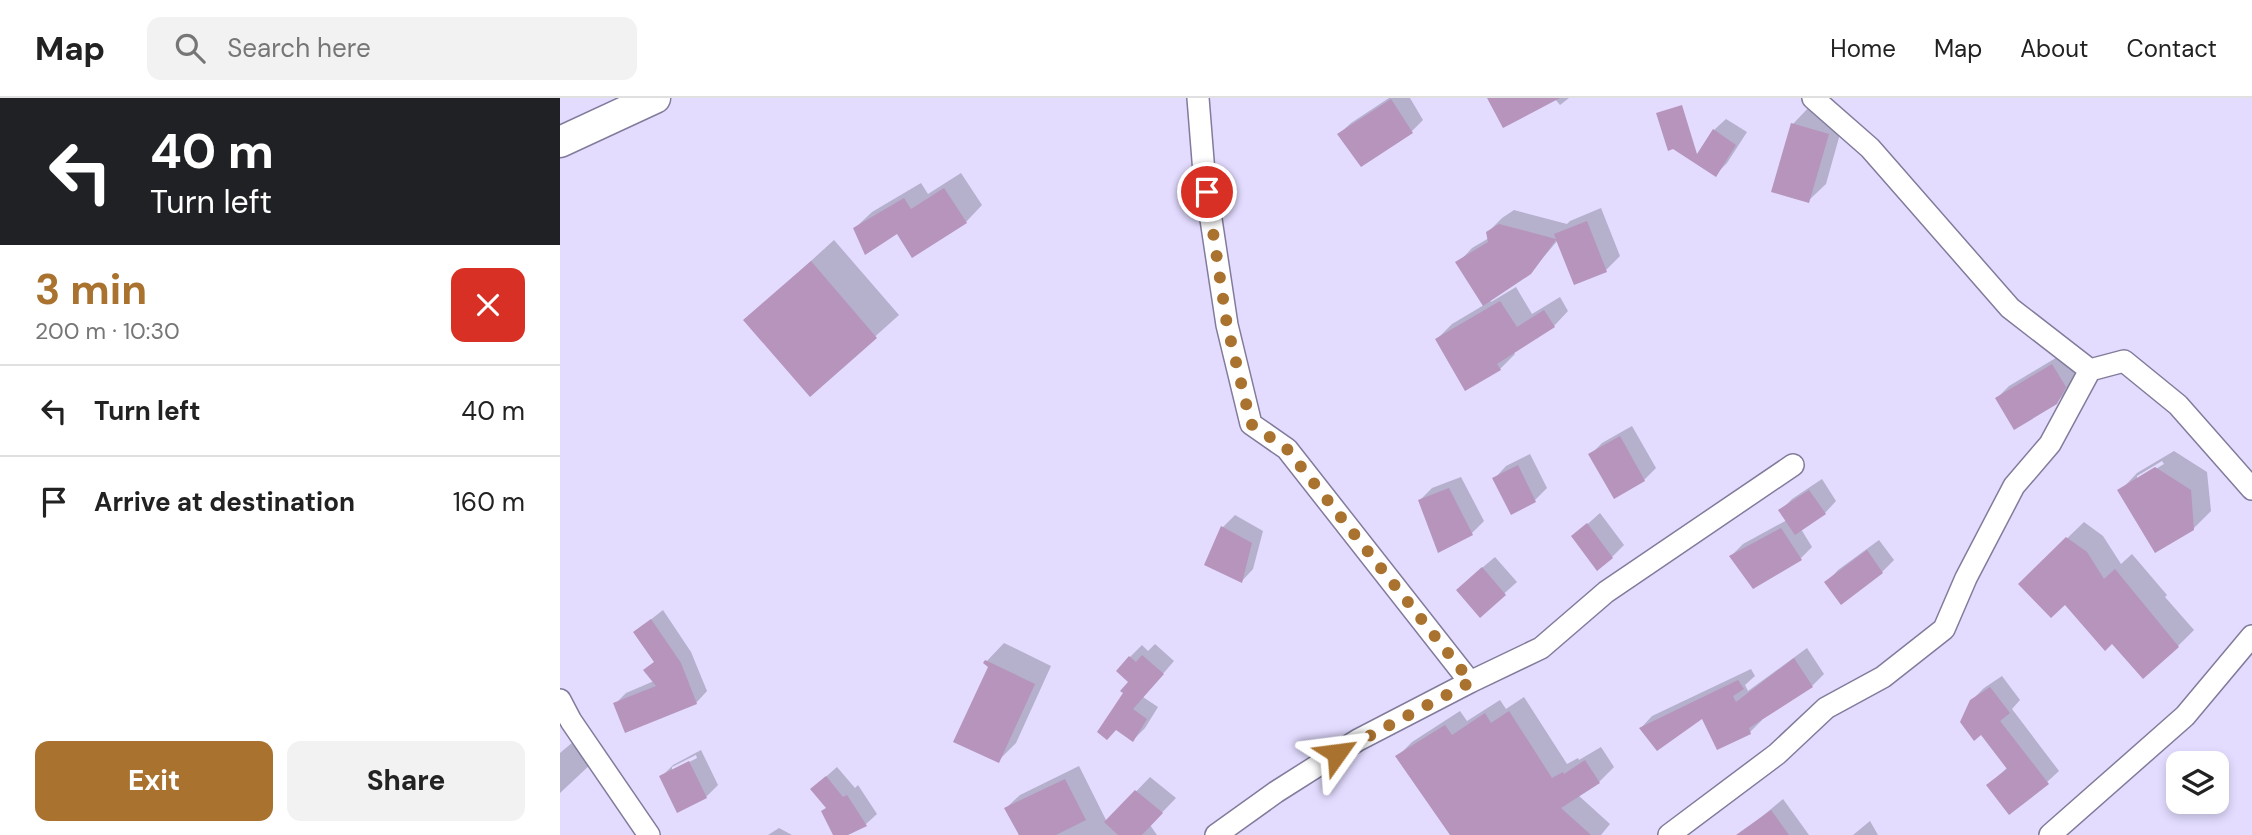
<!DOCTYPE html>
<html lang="en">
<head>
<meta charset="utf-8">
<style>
  :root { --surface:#fff; --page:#f2f2f2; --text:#222; --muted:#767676; --line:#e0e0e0; --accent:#a9722e }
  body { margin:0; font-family:"DM Sans",sans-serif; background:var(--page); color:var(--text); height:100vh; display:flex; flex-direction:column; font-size:26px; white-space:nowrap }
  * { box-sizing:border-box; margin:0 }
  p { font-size:23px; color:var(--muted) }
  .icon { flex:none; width:38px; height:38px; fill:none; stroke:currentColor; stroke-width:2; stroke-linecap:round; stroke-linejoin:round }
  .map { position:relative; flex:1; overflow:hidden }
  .details { display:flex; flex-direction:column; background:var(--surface); width:560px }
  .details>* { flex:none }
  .top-card { background:#202124; color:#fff; overflow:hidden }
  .fabs { position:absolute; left:1606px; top:653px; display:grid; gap:14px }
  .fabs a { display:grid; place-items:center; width:63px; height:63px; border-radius:14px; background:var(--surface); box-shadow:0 4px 10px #0003; font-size:35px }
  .pin { position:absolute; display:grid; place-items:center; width:60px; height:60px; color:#fff; margin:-30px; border:4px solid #fff; border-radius:50%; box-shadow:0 2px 7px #0007 }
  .me { position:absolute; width:77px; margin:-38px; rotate:59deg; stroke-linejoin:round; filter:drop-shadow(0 0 5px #0008) }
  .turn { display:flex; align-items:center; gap:24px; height:147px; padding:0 35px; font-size:32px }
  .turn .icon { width:91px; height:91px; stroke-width:2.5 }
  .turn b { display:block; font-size:49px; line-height:60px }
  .round { display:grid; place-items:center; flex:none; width:74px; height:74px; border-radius:14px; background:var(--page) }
  .head { display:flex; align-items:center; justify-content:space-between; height:119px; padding:0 35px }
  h1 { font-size:42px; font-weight:700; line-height:52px; color:var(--accent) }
  .cta { display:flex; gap:14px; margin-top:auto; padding:14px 35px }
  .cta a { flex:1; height:80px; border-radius:14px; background:var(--accent); color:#fff; font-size:28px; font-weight:700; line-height:80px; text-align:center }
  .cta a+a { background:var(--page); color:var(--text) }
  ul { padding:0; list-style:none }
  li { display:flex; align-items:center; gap:21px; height:91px; padding:0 35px; border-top:2px solid var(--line) }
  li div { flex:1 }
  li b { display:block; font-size:26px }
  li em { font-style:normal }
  header { display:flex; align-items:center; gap:42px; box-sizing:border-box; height:98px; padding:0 35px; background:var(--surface); border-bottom:2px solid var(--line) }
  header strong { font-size:33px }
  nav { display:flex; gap:38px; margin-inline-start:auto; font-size:24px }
  .search { width:490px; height:63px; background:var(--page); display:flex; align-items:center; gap:18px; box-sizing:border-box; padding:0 24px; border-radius:14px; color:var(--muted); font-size:26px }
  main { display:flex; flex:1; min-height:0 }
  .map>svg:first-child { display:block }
</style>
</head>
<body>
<header>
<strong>Map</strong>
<div class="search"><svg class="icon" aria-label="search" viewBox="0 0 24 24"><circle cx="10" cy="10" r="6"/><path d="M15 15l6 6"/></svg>Search here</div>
<nav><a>Home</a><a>Map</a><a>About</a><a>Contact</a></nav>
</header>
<main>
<section class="details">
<div class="top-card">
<div class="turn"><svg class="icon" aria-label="left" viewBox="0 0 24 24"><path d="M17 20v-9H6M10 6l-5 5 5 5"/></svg><div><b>40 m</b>Turn left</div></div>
</div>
<div class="head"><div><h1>3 min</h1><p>200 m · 10:30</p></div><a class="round" style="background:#d93025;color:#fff"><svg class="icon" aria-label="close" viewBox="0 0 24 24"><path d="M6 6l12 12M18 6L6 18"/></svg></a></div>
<ul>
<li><svg class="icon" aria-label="left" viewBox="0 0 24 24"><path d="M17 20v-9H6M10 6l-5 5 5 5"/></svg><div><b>Turn left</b></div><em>40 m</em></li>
<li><svg class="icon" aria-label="arrive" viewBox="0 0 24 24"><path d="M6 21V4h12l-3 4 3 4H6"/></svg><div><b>Arrive at destination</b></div><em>160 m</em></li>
</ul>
<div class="cta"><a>Exit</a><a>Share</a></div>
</section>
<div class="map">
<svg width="1692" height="737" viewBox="0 0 1692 737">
  <rect width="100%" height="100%" fill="#e3dcff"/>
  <path fill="#0003" fill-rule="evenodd" d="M 829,0 L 850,0 L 863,22 L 851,34 L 779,36 L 791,25 Z
    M 929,0 L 1009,0 L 1000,7 L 995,1 Z
    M 1250,8 L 1285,18 L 1266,86 L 1248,103 L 1233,26 Z
    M 1166,21 L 1187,34 L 1167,65 L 1156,76 L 1154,32 Z
    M 401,75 L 422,107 L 406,124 L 337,134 L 295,130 L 312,114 L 361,85 L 368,96 Z
    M 1041,110 L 1060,158 L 1046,172 L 998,142 L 970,175 L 929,201 L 931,204 L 956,189 L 972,216 L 1000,199 L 1008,213 L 994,228 L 953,253 L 955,256 L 940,271 L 877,241 L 892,226 L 924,207 L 898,165 L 912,150 L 929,140 L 928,134 L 942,120 L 954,112 L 1007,126 L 1010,123 Z
    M 274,142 L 339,217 L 250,297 L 186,222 Z
    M 1504,255 L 1517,276 L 1508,292 L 1496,305 L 1437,300 L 1449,288 Z
    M 1072,328 L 1096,370 L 1084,382 L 1030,357 L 1042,345 Z
    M 1614,353 L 1647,374 L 1651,413 L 1633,431 L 1560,393 L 1577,375 ZM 1602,363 L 1604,366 L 1577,382 L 1577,378 Z
    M 970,356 L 987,390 L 975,402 L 952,414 L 935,380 L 946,368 Z
    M 901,379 L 924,423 L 912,435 L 879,452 L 860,402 L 872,390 Z
    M 1262,381 L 1276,403 L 1265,415 L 1241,431 L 1252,449 L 1241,460 L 1171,458 L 1183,446 L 1227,422 L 1221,412 L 1232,401 Z
    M 1040,415 L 1064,447 L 1052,459 L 1013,439 Z
    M 675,417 L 703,433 L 693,471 L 682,483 L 646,466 L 663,429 Z
    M 1524,424 L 1543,438 L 1561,466 L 1572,456 L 1607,497 L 1605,499 L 1634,532 L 1618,548 L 1553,544 L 1505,505 L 1460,486 Z
    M 1319,442 L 1334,462 L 1322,474 L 1281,504 L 1267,484 L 1278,472 Z
    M 935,459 L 957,484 L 920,517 L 910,480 Z
    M 103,512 L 131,554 L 147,593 L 136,605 L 55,606 L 66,595 L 94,583 L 86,572 L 95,563 L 75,534 Z
    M 444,545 L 491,568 L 456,645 L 438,663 L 430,569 L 426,564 Z
    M 595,546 L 614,563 L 583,599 L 598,609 L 585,630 L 573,642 L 565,595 L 570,583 L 570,559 L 582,547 L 588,553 Z
    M 1247,550 L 1264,576 L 1252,588 L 1201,620 L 1202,622 L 1190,634 L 1158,650 L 1143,618 L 1081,630 L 1092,618 L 1191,571 L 1195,578 L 1185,587 L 1188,593 Z
    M 1442,578 L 1460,602 L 1452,611 L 1499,673 L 1487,684 L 1428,687 L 1448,669 L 1411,603 L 1424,590 Z
    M 964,599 L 1007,666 L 1018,660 L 1019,662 L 1041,649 L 1054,669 L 1039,684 L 1018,697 L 1050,726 L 1041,737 L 898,737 L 837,659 L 852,644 L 900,613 L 907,623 L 940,602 L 946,611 Z
    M 13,644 L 32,665 L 0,695 L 0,655 Z
    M 141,652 L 158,687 L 146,699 L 101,679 L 113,667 ZM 136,657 L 137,660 L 112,673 L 112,669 Z
    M 519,668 L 547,724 L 590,679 L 616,700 L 590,727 L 597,737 L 458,737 L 460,735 L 446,710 L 460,697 Z
    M 277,669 L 295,690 L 298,687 L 317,716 L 306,726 L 284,737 L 275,737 L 267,709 L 252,691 Z
    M 1223,701 L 1249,737 L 1190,737 L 1186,732 Z
    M 1310,723 L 1318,737 L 1293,737 Z
    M 219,730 L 232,737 L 208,737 Z"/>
  <path fill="#b694bc" d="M 927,0 L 1000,0 L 943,30 Z
    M 831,1 L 853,35 L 801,69 L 777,36 Z
    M 1122,7 L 1137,56 L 1153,31 L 1176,47 L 1156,79 L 1113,51 L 1108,53 L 1096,15 Z
    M 1231,25 L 1269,36 L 1249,105 L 1211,94 Z
    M 384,90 L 407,125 L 352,160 L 337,136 L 305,157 L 293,130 L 344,100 L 351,111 Z
    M 1027,123 L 1047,174 L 1014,187 L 996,142 L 971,176 L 923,208 L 895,164 L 928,144 L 926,134 L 939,126 L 996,141 L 994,136 Z
    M 251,163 L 317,240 L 250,299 L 183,222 Z
    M 940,203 L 957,229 L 984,212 L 995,229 L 937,266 L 941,272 L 905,293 L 875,241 Z
    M 1492,266 L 1506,289 L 1497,306 L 1454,332 L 1435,300 Z
    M 1060,338 L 1085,383 L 1054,401 L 1028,356 Z
    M 958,367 L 976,404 L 951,417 L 932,380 Z
    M 1595,369 L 1631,392 L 1634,432 L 1595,455 L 1557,392 Z
    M 889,390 L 913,437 L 878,455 L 858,402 Z
    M 1249,392 L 1266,416 L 1235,437 L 1218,412 Z
    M 1027,425 L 1053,460 L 1037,473 L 1011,438 Z
    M 661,428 L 692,445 L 682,485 L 644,467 Z
    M 1221,430 L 1242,462 L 1193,491 L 1169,458 Z
    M 1506,439 L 1527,454 L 1544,481 L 1555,471 L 1619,549 L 1583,581 L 1552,546 L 1545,553 L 1505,507 L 1491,520 L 1458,486 Z
    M 1307,452 L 1323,475 L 1281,507 L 1264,484 Z
    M 922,469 L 946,497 L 920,520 L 896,492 Z
    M 91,521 L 121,565 L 137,606 L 65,635 L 53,605 L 96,588 L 83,572 L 94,564 L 73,534 Z
    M 582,557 L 604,576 L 573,611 L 587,621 L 573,644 L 556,632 L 547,642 L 537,634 L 563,595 L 560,593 L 568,584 L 556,573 L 569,558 L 576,564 Z
    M 1234,560 L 1253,589 L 1189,630 L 1191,636 L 1157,652 L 1142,621 L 1097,653 L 1079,630 L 1178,582 L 1184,591 L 1173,598 L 1176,604 Z
    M 425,562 L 475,586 L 439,665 L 393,644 L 428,569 L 423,565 Z
    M 1430,589 L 1450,615 L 1440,623 L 1489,686 L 1449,717 L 1426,687 L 1447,671 L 1421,637 L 1414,643 L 1400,624 L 1410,602 Z
    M 949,613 L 992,680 L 1003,674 L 1004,676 L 1025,662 L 1040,685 L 1001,710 L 1031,737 L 890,737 L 835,658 L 885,627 L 892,637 L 925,615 L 931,625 Z
    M 129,663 L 147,700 L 117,715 L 99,678 Z
    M 266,678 L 283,699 L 287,697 L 307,728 L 288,737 L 273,737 L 261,713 L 266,710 L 250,691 Z
    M 505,681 L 526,722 L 496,737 L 459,737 L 444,710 Z
    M 575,692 L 603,715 L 582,737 L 558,737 L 544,724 Z
    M 1211,712 L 1229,737 L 1176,737 Z"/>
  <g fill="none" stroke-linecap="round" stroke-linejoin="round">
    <g stroke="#827b9b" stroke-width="24">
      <path id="street" d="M 638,0 L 644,75 L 667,227 L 691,326 L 727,351 L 910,584 L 798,642 L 716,694 L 656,737
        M 1253,0 L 1310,50 L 1450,210 L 1530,272
        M 910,584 L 981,550 L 1046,494 L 1233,367
        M 0,602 L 11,623 L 89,737
        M 1109,737 L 1217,656 L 1266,610 L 1323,579 L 1384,531 L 1406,480 L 1454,388 L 1490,346 L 1530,272 L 1564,263 L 1618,307 L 1692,391
        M 1490,737 L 1625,618 L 1692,538"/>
    </g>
    <g stroke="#827b9b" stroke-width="33">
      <path id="secondary" d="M 0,44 L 95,0"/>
    </g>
    <use href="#street" stroke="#fff" stroke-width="21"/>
    <use href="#secondary" stroke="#fff" stroke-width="30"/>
  </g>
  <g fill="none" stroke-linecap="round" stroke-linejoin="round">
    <path stroke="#a9722e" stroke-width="12" stroke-dasharray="0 21.6" d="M 647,94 L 667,227 L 691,326 L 727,351 L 911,584 L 777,655"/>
  </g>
</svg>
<div class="fabs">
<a><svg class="icon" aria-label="layers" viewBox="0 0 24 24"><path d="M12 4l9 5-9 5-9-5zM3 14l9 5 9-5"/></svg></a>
</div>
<div class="pin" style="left:647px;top:94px;background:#d93025"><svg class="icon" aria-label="arrive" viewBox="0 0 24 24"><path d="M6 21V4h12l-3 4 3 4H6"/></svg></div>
<svg class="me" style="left:777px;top:655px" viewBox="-20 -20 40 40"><path d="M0-17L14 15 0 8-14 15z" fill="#a9722e" stroke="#fff" stroke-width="4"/></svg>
</div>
</main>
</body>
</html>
